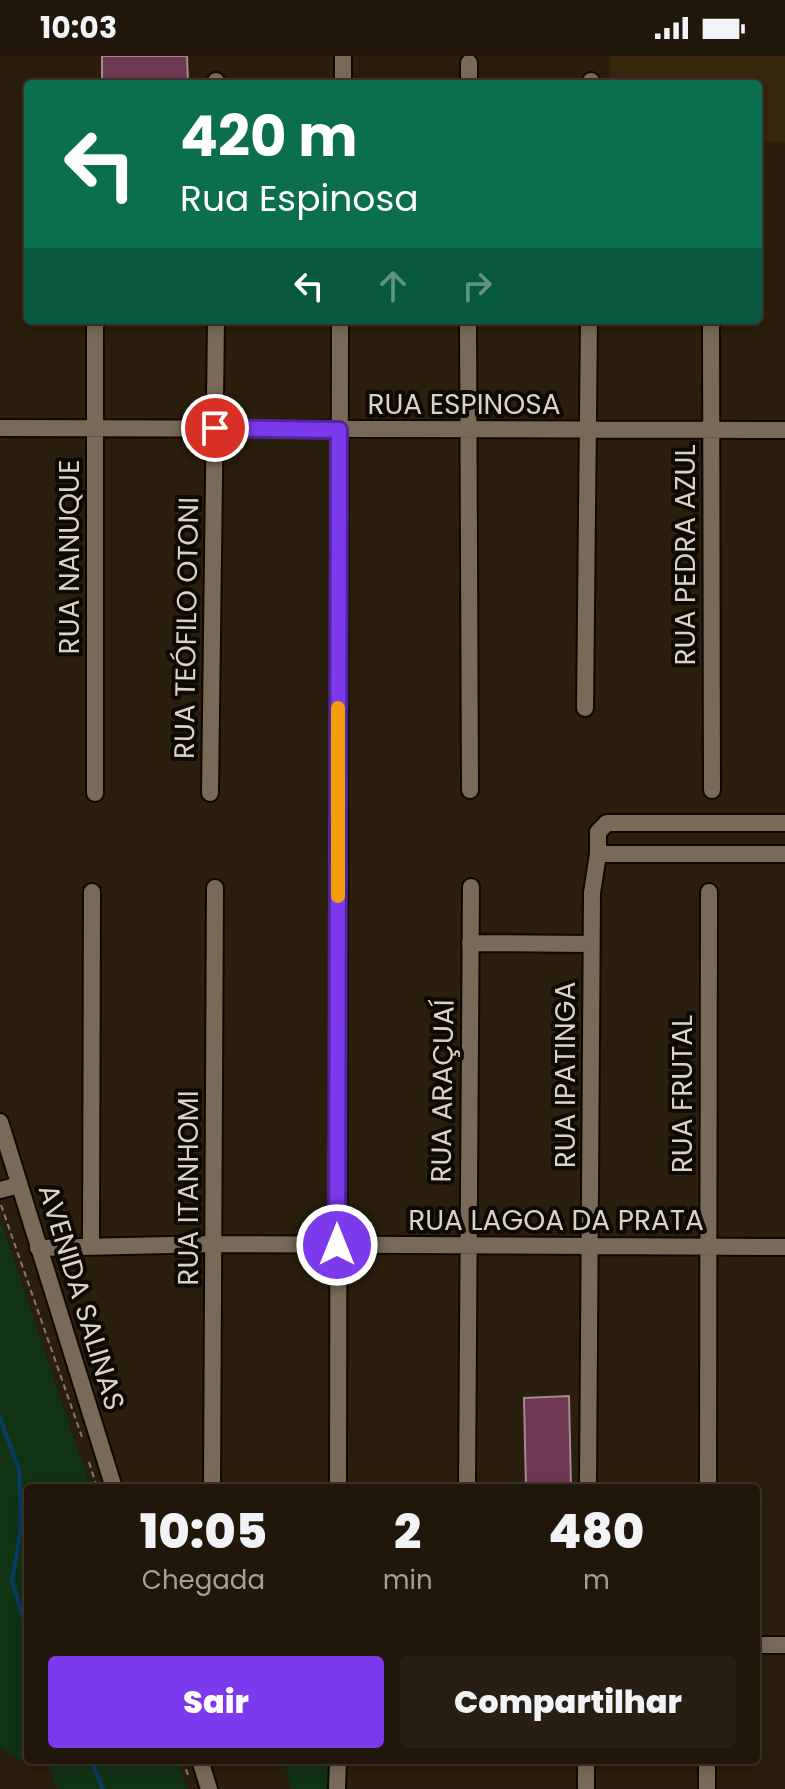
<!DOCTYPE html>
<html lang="pt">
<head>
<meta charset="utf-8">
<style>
  :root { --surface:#201609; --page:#281f12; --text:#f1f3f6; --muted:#a29f9c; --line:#3d352a; --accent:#7c3aed }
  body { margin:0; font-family:Poppins,sans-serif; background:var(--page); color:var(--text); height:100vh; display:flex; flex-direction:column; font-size:30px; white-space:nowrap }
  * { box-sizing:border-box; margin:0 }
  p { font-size:26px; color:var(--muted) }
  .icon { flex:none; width:44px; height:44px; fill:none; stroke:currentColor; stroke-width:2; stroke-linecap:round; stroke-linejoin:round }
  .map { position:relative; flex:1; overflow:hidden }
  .panel { position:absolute; left:24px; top:1428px; width:736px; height:280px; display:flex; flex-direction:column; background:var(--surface); border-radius:8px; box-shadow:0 4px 12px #0003,0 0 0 2px var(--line) }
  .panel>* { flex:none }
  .guide { position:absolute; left:24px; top:24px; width:738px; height:244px; border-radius:8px; box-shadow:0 4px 12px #0003,0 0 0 2px var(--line); background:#0b6e4f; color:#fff; overflow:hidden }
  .pin { position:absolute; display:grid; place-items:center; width:68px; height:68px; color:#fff; margin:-34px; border:4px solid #fff; border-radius:50%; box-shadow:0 2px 8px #0007 }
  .me { position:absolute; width:88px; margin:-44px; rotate:0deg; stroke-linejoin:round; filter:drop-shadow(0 0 6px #0008) }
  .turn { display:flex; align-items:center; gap:28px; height:168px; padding:0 24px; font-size:36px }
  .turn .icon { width:104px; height:104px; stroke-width:2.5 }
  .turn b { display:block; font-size:56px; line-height:68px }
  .lanes { display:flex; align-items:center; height:76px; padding:0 24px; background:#0003; justify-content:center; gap:40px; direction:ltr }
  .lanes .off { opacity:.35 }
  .eta { display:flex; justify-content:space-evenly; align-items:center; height:136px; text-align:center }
  .eta b { font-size:48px; font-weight:800; line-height:56px }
  .cta { display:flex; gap:16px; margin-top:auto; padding:16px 24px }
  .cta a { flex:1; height:92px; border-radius:8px; background:var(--accent); color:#fff; font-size:32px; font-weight:800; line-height:92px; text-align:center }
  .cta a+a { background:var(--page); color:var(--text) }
  .status { display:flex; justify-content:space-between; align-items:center; height:56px; padding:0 40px; background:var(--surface); direction:ltr }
  .status svg { height:22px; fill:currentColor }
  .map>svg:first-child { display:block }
</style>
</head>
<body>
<div class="status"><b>10:03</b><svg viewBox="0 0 49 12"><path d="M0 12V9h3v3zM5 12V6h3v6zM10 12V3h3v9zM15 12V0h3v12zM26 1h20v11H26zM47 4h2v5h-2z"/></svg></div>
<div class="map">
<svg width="785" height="1733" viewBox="0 0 785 1733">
  <rect width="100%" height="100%" fill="#2a1e0c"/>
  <path fill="#35260d" d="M 610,0 L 785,0 L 785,86 L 758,85 L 758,28 L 610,28 Z"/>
  <path fill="#123214" d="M 0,1163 L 91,1432 L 28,1432 L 28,1704 L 176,1704 L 188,1733 L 57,1733 L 50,1710 L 26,1708 L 0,1691 Z
    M 284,1704 L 336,1704 L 336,1733 L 291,1733 Z"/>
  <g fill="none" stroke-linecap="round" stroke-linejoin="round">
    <path stroke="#073b61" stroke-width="4" d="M 0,1362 L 19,1414 L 21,1472 L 12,1525 L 28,1578
      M 91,1704 L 103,1733"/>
  </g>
  <path fill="#6e3852" stroke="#a38994" stroke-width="2" d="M 102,0 L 187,0 L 188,28 L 102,28 Z
    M 569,1340 L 571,1432 L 526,1432 L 524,1342 Z"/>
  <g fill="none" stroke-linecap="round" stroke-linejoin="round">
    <g stroke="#120700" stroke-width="20">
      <path id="minor" d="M 216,28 L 216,25
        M 343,28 L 343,0
        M 469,28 L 469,7
        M 591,28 L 591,25
        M 468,264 L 470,734
        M 711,264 L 712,734
        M 0,372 L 785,374
        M 585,652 L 589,264
        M 95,737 L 95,264
        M 210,737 L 216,264
        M 785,767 L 607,767 L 598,776 L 598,798 L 785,798
        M 470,887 L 591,888
        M 0,1066 L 114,1432
        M 0,1134 L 19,1129
        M 91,1189 L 92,836
        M 38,1192 L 213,1188 L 785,1191
        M 212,1432 L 215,832
        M 338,1432 L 340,264
        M 467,1432 L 471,831
        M 588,1432 L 592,837 L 598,798
        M 708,1432 L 709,836
        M 756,1589 L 785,1589
        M 200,1704 L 209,1733
        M 337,1733 L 338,1704
        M 586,1733 L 586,1704
        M 707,1733 L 707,1704"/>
    </g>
    <path stroke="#847a6c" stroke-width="2" stroke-dasharray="6 4" stroke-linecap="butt" d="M 1,1149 L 82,1381
      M 89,1406 L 97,1432
      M 182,1704 L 189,1721"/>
    <use href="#minor" stroke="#786a56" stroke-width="16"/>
  </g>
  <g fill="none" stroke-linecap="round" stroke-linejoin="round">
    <g stroke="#51269a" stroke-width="20">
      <path id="route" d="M 215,372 L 339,374 L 337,1189"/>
    </g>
    <use href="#route" stroke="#7c3aed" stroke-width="14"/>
    <path stroke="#f59e0b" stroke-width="14" d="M 338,840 L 338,652"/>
  </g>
  <g text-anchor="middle" stroke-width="8" stroke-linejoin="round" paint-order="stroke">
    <g font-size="28" fill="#dad2c7" stroke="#0e0903">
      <text x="464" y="358">RUA ESPINOSA</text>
      <text transform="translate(685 499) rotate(-90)" y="10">RUA PEDRA AZUL</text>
      <text transform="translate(69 501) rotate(-90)" y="10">RUA NANUQUE</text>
      <text transform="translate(186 572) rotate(-89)" y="10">RUA TEÓFILO OTONI</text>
      <text transform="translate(565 1019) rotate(-90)" y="10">RUA IPATINGA</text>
      <text transform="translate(442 1035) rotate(-89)" y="10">RUA ARAÇUAÍ</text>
      <text transform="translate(682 1038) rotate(-90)" y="10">RUA FRUTAL</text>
      <text transform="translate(188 1132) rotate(-90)" y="10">RUA ITANHOMI</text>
      <text x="556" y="1174">RUA LAGOA DA PRATA</text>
      <text transform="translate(82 1241) rotate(73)" y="10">AVENIDA SALINAS</text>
    </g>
  </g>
</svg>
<div class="pin" style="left:215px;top:372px;background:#d93025"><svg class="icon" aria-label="arrive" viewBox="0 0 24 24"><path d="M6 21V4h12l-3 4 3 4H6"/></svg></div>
<svg class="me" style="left:337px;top:1189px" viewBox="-20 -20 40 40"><circle r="17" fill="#7c3aed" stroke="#fff" stroke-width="3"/><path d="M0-11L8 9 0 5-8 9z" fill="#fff"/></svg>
<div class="guide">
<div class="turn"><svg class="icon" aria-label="left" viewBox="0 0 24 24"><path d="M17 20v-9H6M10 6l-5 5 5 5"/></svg><div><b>420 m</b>Rua Espinosa</div></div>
<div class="lanes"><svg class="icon" aria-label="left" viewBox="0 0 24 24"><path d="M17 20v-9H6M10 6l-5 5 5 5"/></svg><svg class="icon off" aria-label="ahead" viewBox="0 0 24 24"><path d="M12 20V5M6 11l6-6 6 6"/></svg><svg class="icon off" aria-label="right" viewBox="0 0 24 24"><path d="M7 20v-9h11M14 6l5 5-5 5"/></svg></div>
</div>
<section class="panel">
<div class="eta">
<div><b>10:05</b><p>Chegada</p></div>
<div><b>2</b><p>min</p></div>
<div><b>480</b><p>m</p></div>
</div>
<div class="cta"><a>Sair</a><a>Compartilhar</a></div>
</section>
</div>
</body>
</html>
